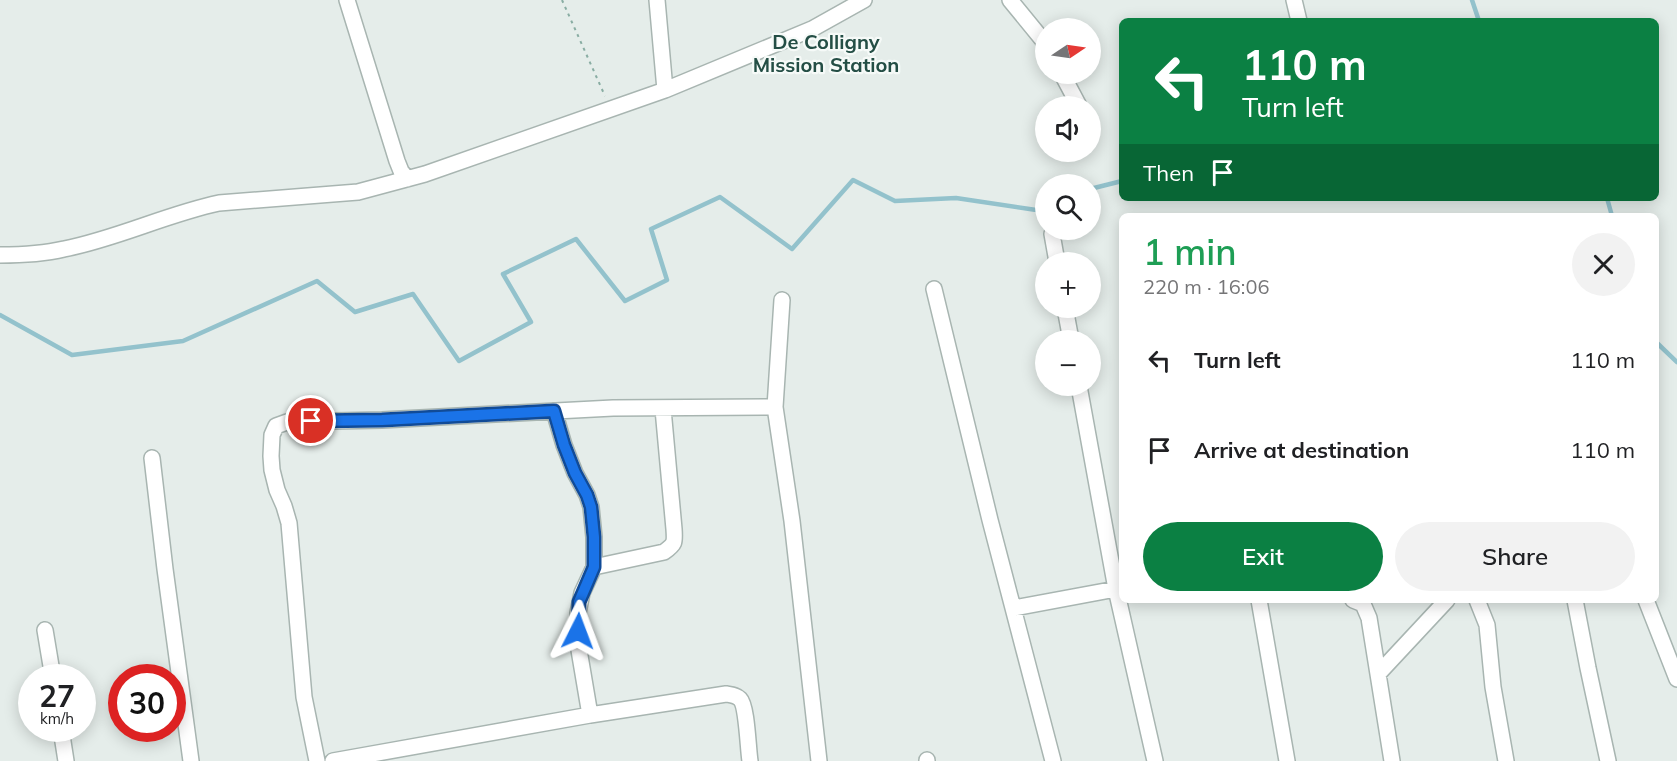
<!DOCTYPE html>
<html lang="en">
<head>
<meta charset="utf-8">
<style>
  :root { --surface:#fff; --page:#f2f2f2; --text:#202124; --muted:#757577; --accent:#0b8043 }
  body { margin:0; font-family:Mulish,sans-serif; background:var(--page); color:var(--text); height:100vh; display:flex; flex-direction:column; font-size:22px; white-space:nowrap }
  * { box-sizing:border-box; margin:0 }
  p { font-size:20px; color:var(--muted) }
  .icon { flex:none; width:33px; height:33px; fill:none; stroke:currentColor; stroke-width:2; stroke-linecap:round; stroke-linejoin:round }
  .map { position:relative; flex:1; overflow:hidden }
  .sheet { position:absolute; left:1119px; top:213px; width:540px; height:390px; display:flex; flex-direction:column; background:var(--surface); border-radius:9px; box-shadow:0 3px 15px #0003 }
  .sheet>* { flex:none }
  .hud { position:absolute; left:1119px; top:18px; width:540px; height:183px; border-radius:9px; box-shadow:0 3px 15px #0003; background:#0b8043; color:#fff; overflow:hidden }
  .needle { width:39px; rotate:77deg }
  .buttons { position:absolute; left:1035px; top:18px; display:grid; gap:12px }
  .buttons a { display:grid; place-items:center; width:66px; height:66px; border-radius:50%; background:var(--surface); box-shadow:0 3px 15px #0003; font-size:30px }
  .speed { position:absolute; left:18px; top:664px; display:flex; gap:12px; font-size:30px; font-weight:700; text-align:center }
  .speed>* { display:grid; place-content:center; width:78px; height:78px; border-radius:50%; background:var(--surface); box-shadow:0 3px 15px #0003; line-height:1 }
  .speed small { font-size:15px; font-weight:400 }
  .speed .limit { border:9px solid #d22; background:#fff; color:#111 }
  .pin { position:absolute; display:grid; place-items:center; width:51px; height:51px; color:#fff; margin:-26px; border:3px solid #fff; border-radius:50%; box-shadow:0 2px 6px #0007 }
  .me { position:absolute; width:66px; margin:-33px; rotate:3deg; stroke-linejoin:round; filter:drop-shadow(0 0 4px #0008) }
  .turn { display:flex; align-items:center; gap:21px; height:126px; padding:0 24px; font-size:27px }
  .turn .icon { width:78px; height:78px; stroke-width:2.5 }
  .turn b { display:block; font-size:42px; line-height:51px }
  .then { display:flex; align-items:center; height:57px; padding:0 24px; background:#0003; gap:12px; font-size:22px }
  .round { display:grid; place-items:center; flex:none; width:63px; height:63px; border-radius:32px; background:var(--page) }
  .headline { display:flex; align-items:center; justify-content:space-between; height:102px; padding:0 24px }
  h1 { font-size:36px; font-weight:600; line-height:45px; color:#1e9e55 }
  .primary-button { display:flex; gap:12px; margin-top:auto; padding:12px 24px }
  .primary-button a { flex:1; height:69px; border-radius:36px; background:var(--accent); color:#fff; font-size:24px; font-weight:600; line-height:69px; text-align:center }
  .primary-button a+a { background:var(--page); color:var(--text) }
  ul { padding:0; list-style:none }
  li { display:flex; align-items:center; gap:18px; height:90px; padding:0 24px }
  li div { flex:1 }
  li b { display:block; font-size:22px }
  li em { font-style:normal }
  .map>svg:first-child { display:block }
</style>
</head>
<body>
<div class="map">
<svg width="1677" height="761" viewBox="0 0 1677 761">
  <rect width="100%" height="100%" fill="#e5edea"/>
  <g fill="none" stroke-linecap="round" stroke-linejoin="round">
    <path stroke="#93c2cc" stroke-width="4.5" d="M 1472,0 L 1479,21
      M 1090,189 L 1122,181
      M 1607,198 L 1612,216
      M 0,315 L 72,355 L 183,341 L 317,281 L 355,312 L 413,294 L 459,361 L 531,322 L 503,274 L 576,239 L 625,301 L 667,280 L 651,229 L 720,197 L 792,249 L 853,180 L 895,201 L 956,198 L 1043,211 L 1046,210
      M 1656,342 L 1677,362"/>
    <g stroke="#a8b5b1" stroke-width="18">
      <path id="minor" d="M 347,0 L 397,161 L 401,171 L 407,179
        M 657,0 L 665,90
        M 1010,0 L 1046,44
        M 1294,0 L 1299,21
        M 1062,74 L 1079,106
        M 1052,234 L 1057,262
        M 0,255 C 22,255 43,254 64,249 C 116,239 167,214 219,203 L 358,192 L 425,174 L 665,90 L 812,29 L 864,0
        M 934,289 L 990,520 L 1053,761
        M 782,300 L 775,407 L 792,521 L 819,761
        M 1065,308 L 1071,340
        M 1079,386 L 1116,589 L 1155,761
        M 554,411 L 564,445 L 575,473 L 587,495 L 591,507 L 594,537 L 594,567 L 582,593 L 578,613 L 579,650 L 590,715
        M 152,458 L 165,569 L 191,761
        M 594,567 L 664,552 C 675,544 675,543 674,529 L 663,409
        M 1259,600 L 1287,761
        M 1353,600 L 1363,604 L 1369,618 L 1392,761
        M 1477,600 L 1487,625 L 1493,687 L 1506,761
        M 1575,600 L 1588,668 L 1608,761
        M 1646,600 L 1677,679
        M 1014,608 L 1116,589
        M 45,630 L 53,678
        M 1378,674 L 1447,600
        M 61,729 L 66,761
        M 927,760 L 927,761
        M 317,761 L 304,697 L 289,523 L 284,506 L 277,490 L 272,470 L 271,456 L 272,435 L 276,426 L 287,422 L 382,420 L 613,408 L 775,407
        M 333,761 L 590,715 L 726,694 C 732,695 736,695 740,699 C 747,706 748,749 750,761"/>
    </g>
    <path stroke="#89ada3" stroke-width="2" stroke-dasharray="3 4.5" stroke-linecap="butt" d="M 562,0 L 605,96"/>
    <use href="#minor" stroke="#fff" stroke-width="15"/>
  </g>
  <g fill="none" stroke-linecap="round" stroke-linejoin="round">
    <g stroke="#114b97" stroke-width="15">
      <path id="route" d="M 311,421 L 382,420 L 554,411 L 564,445 L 575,473 L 587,495 L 591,507 L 594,537 L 594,567 L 579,602 L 578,631"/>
    </g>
    <use href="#route" stroke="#1a73e8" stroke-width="10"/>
  </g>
  <g text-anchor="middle" stroke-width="4.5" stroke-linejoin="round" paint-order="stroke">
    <g font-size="20" font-weight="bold" fill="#244e45" stroke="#f6faf8">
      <text x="826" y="49">De Colligny<tspan x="826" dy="23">Mission Station</tspan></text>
    </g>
  </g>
</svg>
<div class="buttons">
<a><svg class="needle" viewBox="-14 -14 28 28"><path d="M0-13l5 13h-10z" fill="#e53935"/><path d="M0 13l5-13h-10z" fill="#757577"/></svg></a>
<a><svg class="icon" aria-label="sound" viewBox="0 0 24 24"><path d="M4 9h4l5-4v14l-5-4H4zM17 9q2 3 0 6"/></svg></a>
<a><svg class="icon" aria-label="search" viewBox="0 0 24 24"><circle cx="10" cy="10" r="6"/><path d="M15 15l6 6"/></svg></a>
<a>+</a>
<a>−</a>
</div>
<div class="speed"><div>27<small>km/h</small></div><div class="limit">30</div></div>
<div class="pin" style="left:311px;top:421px;background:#d93025"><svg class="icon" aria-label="arrive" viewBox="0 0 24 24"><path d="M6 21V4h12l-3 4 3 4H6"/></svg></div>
<svg class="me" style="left:578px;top:631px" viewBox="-20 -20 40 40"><path d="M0-17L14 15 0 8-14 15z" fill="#1a73e8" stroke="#fff" stroke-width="4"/></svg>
<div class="hud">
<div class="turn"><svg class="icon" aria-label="left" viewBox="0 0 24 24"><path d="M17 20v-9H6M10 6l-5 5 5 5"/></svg><div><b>110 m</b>Turn left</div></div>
<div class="then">Then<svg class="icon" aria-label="arrive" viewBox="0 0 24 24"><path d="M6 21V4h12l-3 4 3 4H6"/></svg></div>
</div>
<section class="sheet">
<div class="headline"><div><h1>1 min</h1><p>220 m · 16:06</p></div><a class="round"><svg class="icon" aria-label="close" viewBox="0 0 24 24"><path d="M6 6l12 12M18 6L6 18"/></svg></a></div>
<ul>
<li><svg class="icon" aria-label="left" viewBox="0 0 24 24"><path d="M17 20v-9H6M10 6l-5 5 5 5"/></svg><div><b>Turn left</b></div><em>110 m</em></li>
<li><svg class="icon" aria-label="arrive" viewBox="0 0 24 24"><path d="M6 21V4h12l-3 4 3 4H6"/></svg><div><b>Arrive at destination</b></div><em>110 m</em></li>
</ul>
<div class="primary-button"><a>Exit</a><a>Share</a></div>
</section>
</div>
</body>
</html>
